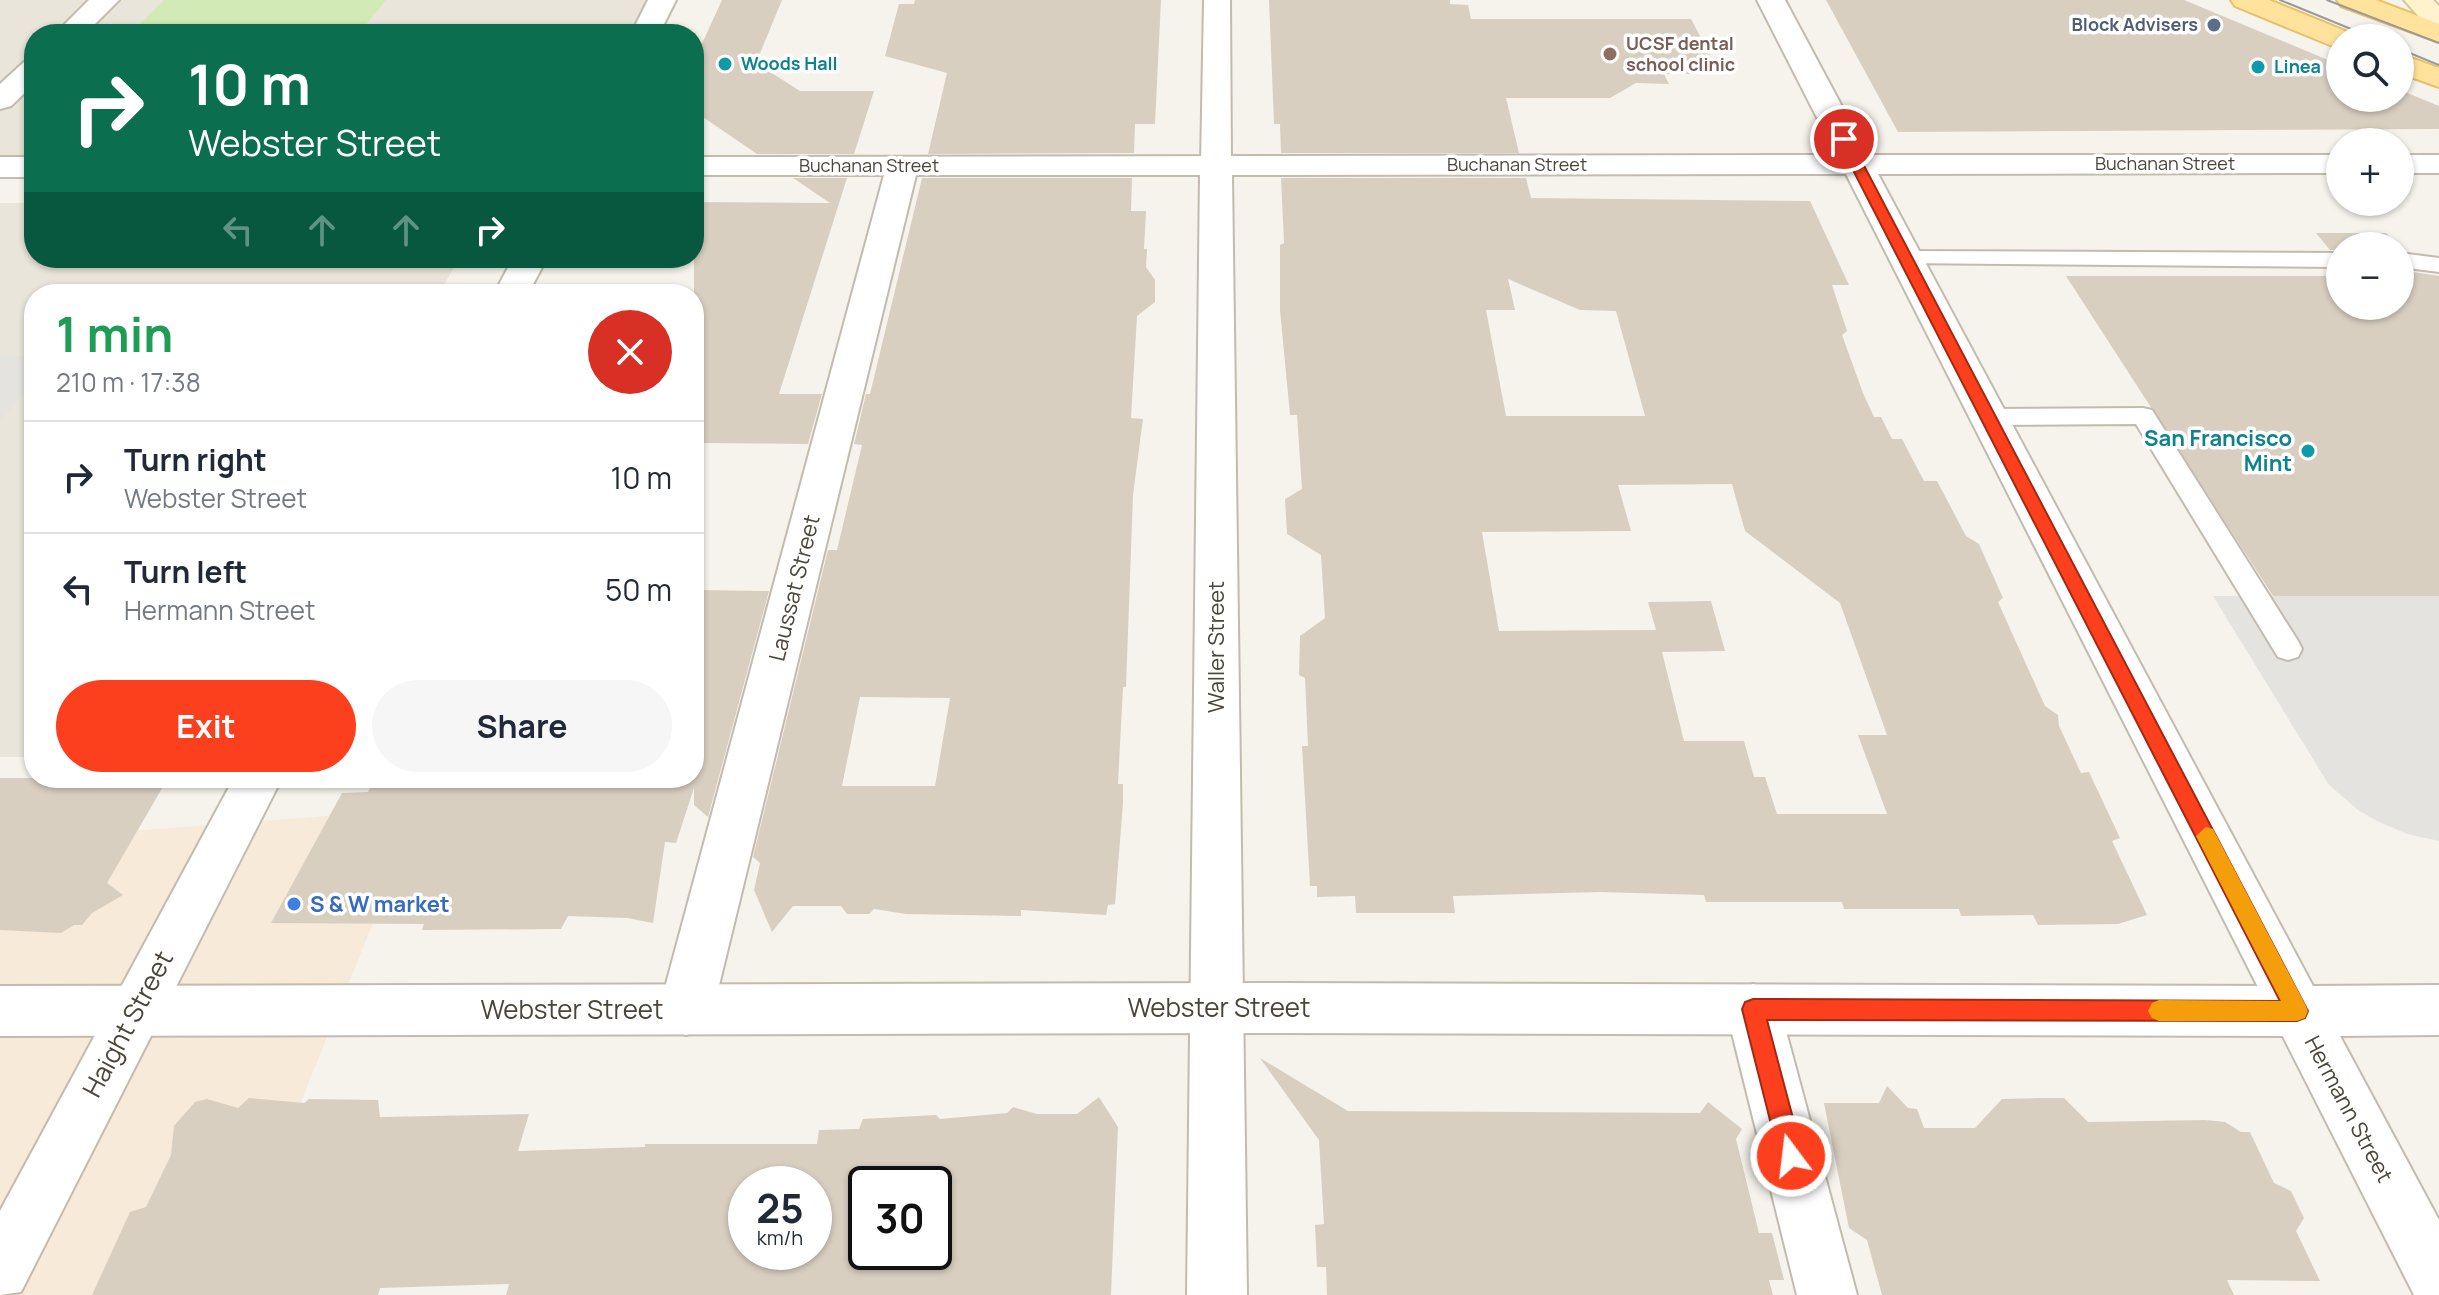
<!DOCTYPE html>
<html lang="en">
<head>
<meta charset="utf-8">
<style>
  :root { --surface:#fff; --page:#f6f6f7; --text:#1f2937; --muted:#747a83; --line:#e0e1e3; --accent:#fc3f1d }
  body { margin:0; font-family:Manrope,sans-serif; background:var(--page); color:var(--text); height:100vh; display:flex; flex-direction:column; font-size:30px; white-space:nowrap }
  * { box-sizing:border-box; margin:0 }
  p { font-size:26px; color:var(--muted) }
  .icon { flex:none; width:44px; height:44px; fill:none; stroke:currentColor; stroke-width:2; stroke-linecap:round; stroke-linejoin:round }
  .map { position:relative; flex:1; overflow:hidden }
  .drawer { position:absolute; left:24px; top:284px; width:680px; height:504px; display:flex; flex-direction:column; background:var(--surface); border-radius:32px; box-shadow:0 2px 6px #0004 }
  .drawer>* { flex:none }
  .top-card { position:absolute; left:24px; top:24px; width:680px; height:244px; border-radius:32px; box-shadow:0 2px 6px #0004; background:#0b6e4f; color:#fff; overflow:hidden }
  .buttons { position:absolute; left:2326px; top:24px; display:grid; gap:16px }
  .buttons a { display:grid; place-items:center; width:88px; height:88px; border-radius:50%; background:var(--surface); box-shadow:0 2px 6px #0004; font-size:40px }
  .speed { position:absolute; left:728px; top:1166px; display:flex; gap:16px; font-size:40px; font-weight:700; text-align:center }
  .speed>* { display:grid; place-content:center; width:104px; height:104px; border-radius:50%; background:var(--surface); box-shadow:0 2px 6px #0004; line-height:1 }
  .speed small { font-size:20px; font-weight:400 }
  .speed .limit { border:4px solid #111; border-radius:12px; background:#fff; color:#111 }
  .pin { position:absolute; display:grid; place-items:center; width:68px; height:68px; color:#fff; margin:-34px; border:4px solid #fff; border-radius:50%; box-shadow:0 2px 8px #0007 }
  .me { position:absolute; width:88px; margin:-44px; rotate:345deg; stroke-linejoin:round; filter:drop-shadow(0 0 6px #0008) }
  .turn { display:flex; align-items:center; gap:28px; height:168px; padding:0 32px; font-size:36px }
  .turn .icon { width:104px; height:104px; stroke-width:2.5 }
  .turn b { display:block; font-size:56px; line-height:68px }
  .lanes { display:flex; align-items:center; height:76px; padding:0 32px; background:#0003; justify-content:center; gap:40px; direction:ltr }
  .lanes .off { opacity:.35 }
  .round { display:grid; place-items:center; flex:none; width:84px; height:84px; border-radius:42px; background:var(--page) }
  .head { display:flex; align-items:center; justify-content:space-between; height:136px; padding:0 32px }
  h1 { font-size:48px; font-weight:700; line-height:60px; color:#1e9e55 }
  .primary-button { display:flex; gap:16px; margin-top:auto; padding:16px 32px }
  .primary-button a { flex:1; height:92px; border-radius:48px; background:var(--accent); color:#fff; font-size:32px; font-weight:700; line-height:92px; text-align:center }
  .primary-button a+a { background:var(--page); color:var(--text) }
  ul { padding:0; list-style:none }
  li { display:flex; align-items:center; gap:24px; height:112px; padding:0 32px; border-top:2px solid var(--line) }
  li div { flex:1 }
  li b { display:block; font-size:30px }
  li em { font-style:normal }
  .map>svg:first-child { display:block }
</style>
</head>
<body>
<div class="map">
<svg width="2439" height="1295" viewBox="0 0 2439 1295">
  <rect width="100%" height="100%" fill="#f6f3ec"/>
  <path fill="#eae5da" d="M 0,0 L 667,0 L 649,34 L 34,34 L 34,167 L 0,167 Z
    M 0,203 L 34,203 L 34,258 L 459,258 L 439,294 L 34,294 L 34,757 L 0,757 Z"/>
  <path fill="#f7ead8" d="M 419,809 L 223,1295 L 0,1295 L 0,841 Z"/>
  <path fill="#d2eab5" d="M 164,0 L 386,0 L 358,34 L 130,34 Z"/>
  <path fill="#e5e3e0" d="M 0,356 L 34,356 L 34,381 L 0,422 Z
    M 2213,596 L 2439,596 L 2439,841 L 2407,834 L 2377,821 L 2358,810 L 2329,785 Z"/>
  <path fill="#d8cfc1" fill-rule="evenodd" d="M 722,0 L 782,0 L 756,63 L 800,91 L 874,91 L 854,154 L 757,154 L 694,111 L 694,61 Z
    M 915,0 L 1161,0 L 1155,124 L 1135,124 L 1134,153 L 928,154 L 947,73 L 885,56 L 899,4 L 914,4 Z
    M 1269,0 L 1450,0 L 1450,4 L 1468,5 L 1471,19 L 1691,19 L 1720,74 L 1664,74 L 1669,84 L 1636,83 L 1610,98 L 1506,98 L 1519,153 L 1281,153 L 1280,124 L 1274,124 Z
    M 1826,0 L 2184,0 L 2340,65 L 2340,98 L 2400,98 L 2400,90 L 2439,106 L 2439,129 L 1898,132 Z
    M 793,178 L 847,178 L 779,394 L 822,394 L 808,444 L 694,443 L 694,202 L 830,203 Z
    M 922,178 L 1132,178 L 1131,211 L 1146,211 L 1144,249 L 1147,249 L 1146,267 L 1155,280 L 1155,302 L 1137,316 L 1131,418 L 1143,419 L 1133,495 L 1126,687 L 1123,687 L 1118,784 L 1123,784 L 1123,803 L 1115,904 L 1108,905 L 1106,915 L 1021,910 L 1021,916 L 906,914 L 874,909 L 869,914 L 847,914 L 841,906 L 793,906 L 772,932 L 754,890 L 760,863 L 753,857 L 828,550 L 837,550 L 862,445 L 854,444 L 866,394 L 870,394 ZM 860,697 L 950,698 L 935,786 L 842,786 Z
    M 1281,178 L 1526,178 L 1531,198 L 1810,201 L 1849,285 L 1832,285 L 1847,331 L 1842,335 L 1863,393 L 1874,417 L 1881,417 L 1892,439 L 1902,439 L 1924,481 L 1937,481 L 1966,536 L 1979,544 L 2003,598 L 1998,602 L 2045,706 L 2058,715 L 2059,726 L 2081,773 L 2089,772 L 2120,838 L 2112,841 L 2147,915 L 2118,924 L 2038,925 L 2033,915 L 1961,916 L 1959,909 L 1844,909 L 1842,902 L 1706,902 L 1704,895 L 1600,892 L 1453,896 L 1455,913 L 1356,913 L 1355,896 L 1317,897 L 1317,886 L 1310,886 L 1302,746 L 1308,746 L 1305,678 L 1299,675 L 1300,636 L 1325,618 L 1321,555 L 1287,534 L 1285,499 L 1302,489 L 1297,415 L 1290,415 L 1280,310 L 1280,245 L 1284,243 ZM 1508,279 L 1580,310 L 1616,311 L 1645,416 L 1506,416 L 1486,310 L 1515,310 ZM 1732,484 L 1745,531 L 1840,603 L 1887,735 L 1858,735 L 1887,814 L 1777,814 L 1765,777 L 1754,777 L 1744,741 L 1684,741 L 1662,652 L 1725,651 L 1711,601 L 1648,602 L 1656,630 L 1499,631 L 1482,532 L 1631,531 L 1618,485 Z
    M 2316,233 L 2386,233 L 2398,246 L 2340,246 L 2340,250 L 2330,250 Z
    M 2400,270 L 2439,276 L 2439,596 L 2273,596 L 2066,276 L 2340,276 L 2340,306 L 2400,306 Z
    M 694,590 L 769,591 L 708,817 L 694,805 L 694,788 L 676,843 L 665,842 L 653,923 L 627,918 L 568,916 L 561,929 L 422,930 L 424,924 L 271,923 L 342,793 L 368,792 L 375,778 L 694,778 Z
    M 0,778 L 168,778 L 107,883 L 123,895 L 92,913 L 82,925 L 74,925 L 61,933 L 0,930 Z
    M 1260,1058 L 1348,1111 L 1700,1113 L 1708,1102 L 1742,1129 L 1736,1139 L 1759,1233 L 1772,1233 L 1784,1280 L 1769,1280 L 1773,1295 L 1327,1295 L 1326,1267 L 1317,1267 L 1315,1225 L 1324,1224 L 1319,1140 Z
    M 1887,1086 L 1908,1108 L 1917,1109 L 1924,1128 L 1975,1128 L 2002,1099 L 2042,1098 L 2064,1098 L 2088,1122 L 2205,1120 L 2225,1122 L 2241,1132 L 2250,1132 L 2274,1183 L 2291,1191 L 2304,1218 L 2296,1231 L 2320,1281 L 2227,1280 L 2234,1295 L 1882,1295 L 1867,1240 L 1849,1228 L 1824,1103 L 1879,1103 Z
    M 1099,1097 L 1118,1127 L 1111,1295 L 506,1295 L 509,1284 L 380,1288 L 378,1295 L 92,1295 L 130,1212 L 146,1207 L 171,1155 L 174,1126 L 195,1102 L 207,1099 L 238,1108 L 249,1098 L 304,1103 L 309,1099 L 378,1100 L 380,1117 L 529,1114 L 518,1151 L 645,1147 L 645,1144 L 817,1144 L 819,1130 L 859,1129 L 863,1119 L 936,1115 L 940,1119 L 1007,1113 L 1013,1107 L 1037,1114 L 1077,1114 ZM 746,1184 L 814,1184 L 814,1252 L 746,1252 ZM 866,1184 L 934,1184 L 934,1252 L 866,1252 Z"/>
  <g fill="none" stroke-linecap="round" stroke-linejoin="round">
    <g stroke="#c2bbae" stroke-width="4">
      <path id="service" d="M 1905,251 L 2340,253 L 2340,267 L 1897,263 L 1894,258 Z
        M 2400,253 L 2439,258 L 2439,272 L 2400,267 Z
        M 2143,408 L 2152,410 L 2298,641 L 2302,649 L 2298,657 L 2288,660 L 2278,657 L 2136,424 L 1988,425 L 1979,423 L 1976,417 L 1979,411 L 1988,409 Z"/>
    </g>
    <g stroke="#c2bbae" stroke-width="4">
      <path id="pedestrian" d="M 1204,0 L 1230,0 L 1231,165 L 1227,171 L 1205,171 L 1201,165 Z"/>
    </g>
    <g stroke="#c2bbae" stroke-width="4">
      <path id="minor" d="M 89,0 L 119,0 L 85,34 L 55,34 Z
        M 648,0 L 676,0 L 659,34 L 631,34 Z
        M 1757,0 L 1785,0 L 1868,155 L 2340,155 L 2340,173 L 1878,174 L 2313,986 L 2439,985 L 2439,1035 L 2340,1036 L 2439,1220 L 2439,1295 L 2414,1295 L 1846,174 L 1232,175 L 1247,1295 L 1187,1295 L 1200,175 L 916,175 L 713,1010 L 705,1028 L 686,1035 L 667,1028 L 659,1010 L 884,175 L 694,175 L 694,157 L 1836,155 Z
        M 34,59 L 34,84 L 11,106 L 0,109 L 0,84 L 24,62 Z
        M 2400,155 L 2439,155 L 2439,173 L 2400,173 Z
        M 0,157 L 34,157 L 34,177 L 0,177 Z
        M 513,258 L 547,258 L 528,294 L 494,294 Z
        M 234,778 L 282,778 L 21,1292 L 0,1295 L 0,1211 Z
        M 1753,984 L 1772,991 L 1780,1009 L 1857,1295 L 1797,1295 L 1726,1009 L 1734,991 Z"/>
    </g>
    <g stroke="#c2bbae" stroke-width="4">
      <path id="tertiary" d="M 1280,983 L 2297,986 L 2316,993 L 2324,1011 L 2316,1029 L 2297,1036 L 1280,1033 L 0,1036 L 0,986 Z"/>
    </g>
    <g stroke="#d6c79b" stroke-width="4">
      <path id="secondary" d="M 2404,0 L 2433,0 L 2439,6 L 2439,30 L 2429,28 Z"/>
    </g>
    <g stroke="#e6c16a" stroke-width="4">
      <path id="primary" d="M 2231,0 L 2269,0 L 2350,33 L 2354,38 L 2340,38 L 2340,48 L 2330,45 L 2235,6 Z
        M 2337,0 L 2376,0 L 2439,24 L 2439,42 L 2341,6 Z
        M 2400,54 L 2439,68 L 2439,87 L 2400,73 Z"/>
    </g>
    <use href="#service" fill="#fff" fill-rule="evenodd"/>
    <use href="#pedestrian" fill="#fff" fill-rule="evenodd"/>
    <use href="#minor" fill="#fff" fill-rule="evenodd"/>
    <use href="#tertiary" fill="#fff" fill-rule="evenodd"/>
    <use href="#secondary" fill="#fff3cd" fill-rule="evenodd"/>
    <use href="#primary" fill="#ffe39c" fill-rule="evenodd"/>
    <path stroke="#9a9a9a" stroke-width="2" d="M 2280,0 L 2373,38
      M 2327,0 L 2439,43
      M 2400,49 L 2439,65"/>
  </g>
  <path fill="#fc3f1d" stroke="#a42913" stroke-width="2" d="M 1844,135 L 1850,139 L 2308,1011 L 2305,1018 L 2297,1021 L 1767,1020 L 1803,1156 L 1799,1164 L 1791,1168 L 1783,1164 L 1779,1156 L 1742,1009 L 1745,1002 L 1753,999 L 2280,1001 L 1837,139 Z"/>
  <path fill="#f59e0b" d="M 2206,827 L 2213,829 L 2305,1004 L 2308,1011 L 2305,1018 L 2297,1021 L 2159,1021 L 2152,1018 L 2148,1011 L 2152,1003 L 2159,1000 L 2281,1001 L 2196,836 Z"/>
  <circle fill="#5c6f8a" stroke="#fff" stroke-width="3" cx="2214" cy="25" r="8"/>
  <circle fill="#8d6e63" stroke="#fff" stroke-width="3" cx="1610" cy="54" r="8"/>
  <g fill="#0f9aa8" stroke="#fff" stroke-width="3">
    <circle cx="725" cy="64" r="8"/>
    <circle cx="2258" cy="67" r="8"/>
    <circle cx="2308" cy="451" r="8"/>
  </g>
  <circle fill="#3f7fe0" stroke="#fff" stroke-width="3" cx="294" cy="904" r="8"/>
  <g text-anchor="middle" stroke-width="7" stroke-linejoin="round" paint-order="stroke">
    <g font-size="18" font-weight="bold" fill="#4e5e75" stroke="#fff" text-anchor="end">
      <text x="2198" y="31">Block Advisers</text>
    </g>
    <g font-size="18" font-weight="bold" fill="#785e54" stroke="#fff" text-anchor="start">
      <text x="1626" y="50">UCSF dental<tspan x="1626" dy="21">school clinic</tspan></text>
    </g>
    <g font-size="18" font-weight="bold" fill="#0d838f" stroke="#fff" text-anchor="start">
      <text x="741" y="70">Woods Hall</text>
      <text x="2274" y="73">Linea</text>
    </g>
    <g font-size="18" fill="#4b4439" stroke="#fff">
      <text x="2165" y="170">Buchanan Street</text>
      <text x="1517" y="171">Buchanan Street</text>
      <text x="869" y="172">Buchanan Street</text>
    </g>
    <g font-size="22" font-weight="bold" fill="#0d838f" stroke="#fff" text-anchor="end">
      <text x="2292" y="446">San Francisco<tspan x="2292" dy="25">Mint</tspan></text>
    </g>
    <g font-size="22" fill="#4b4439" stroke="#fff">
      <text transform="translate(794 588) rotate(-76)" y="8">Laussat Street</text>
      <text transform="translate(1216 647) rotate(-90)" y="8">Waller Street</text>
      <text transform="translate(2349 1109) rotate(62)" y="8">Hermann Street</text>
    </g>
    <g font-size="22" font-weight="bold" fill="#366cbe" stroke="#fff" text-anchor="start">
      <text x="310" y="912">S &amp; W market</text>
    </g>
    <g font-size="26" fill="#4b4439" stroke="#fff">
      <text x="1219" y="1017">Webster Street</text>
      <text x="572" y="1019">Webster Street</text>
      <text transform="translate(128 1024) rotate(-62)" y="9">Haight Street</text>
    </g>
  </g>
</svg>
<div class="buttons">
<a><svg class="icon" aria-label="search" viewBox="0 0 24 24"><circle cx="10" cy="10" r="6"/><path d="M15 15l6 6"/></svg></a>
<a>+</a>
<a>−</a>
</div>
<div class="speed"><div>25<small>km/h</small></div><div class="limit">30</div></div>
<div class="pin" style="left:1844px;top:139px;background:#d93025"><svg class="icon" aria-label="arrive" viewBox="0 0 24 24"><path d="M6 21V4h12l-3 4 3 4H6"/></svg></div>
<svg class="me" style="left:1791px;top:1156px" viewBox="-20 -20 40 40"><circle r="17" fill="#fc3f1d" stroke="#fff" stroke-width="3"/><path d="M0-11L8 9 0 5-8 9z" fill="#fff"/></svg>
<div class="top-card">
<div class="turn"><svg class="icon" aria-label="right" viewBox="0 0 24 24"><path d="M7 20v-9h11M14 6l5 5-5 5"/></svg><div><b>10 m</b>Webster Street</div></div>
<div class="lanes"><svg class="icon off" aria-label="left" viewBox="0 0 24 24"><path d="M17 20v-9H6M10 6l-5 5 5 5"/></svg><svg class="icon off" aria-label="ahead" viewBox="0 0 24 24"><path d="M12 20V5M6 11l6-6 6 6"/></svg><svg class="icon off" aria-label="ahead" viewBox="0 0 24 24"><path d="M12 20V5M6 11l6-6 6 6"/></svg><svg class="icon" aria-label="right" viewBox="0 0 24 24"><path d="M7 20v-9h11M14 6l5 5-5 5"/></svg></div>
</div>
<section class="drawer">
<div class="head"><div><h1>1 min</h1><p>210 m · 17:38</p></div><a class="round" style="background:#d93025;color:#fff"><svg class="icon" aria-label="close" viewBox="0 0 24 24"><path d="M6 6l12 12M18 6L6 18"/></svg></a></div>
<ul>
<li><svg class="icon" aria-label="right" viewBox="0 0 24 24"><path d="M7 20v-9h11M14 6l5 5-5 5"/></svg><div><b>Turn right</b><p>Webster Street</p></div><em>10 m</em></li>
<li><svg class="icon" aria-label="left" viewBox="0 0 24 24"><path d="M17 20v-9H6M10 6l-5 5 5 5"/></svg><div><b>Turn left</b><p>Hermann Street</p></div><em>50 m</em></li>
</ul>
<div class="primary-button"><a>Exit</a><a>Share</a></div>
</section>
</div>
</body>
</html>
